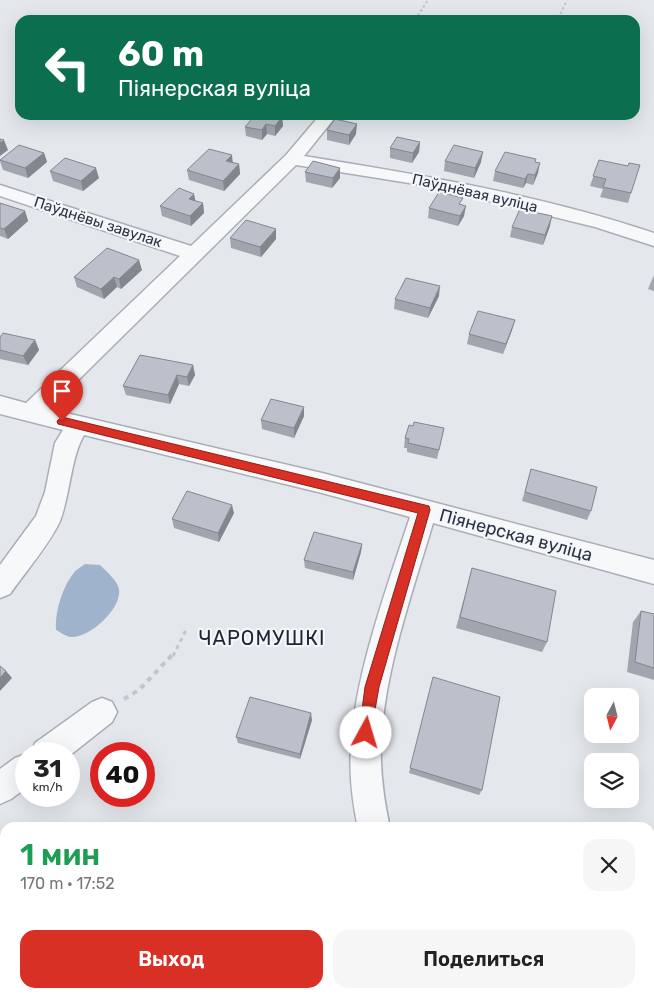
<!DOCTYPE html>
<html lang="ru">
<head>
<meta charset="utf-8">
<style>
  :root { --surface:#fff; --page:#f6f6f6; --text:#222; --muted:#767676; --accent:#d93025 }
  body { margin:0; font-family:Rubik,sans-serif; background:var(--page); color:var(--text); height:100vh; display:flex; flex-direction:column; font-size:19px; white-space:nowrap }
  * { box-sizing:border-box; margin:0 }
  p { font-size:16px; color:var(--muted) }
  .icon { flex:none; width:28px; height:28px; fill:none; stroke:currentColor; stroke-width:2; stroke-linecap:round; stroke-linejoin:round }
  .map { position:relative; flex:1; overflow:hidden }
  .sheet { position:absolute; left:0px; top:822px; width:655px; height:176px; display:flex; flex-direction:column; background:var(--surface); border-radius:15px 15px 0 0; box-shadow:0 5px 20px #0002 }
  .sheet>* { flex:none }
  .hud { position:absolute; left:15px; top:15px; width:625px; height:105px; border-radius:15px; box-shadow:0 5px 20px #0002; background:#0b6e4f; color:#fff; overflow:hidden }
  .needle { width:32px; rotate:187deg }
  .controls { position:absolute; left:584px; top:688px; display:grid; gap:10px }
  .controls a { display:grid; place-items:center; width:55px; height:55px; border-radius:10px; background:var(--surface); box-shadow:0 5px 20px #0002; font-size:25px }
  .speed { position:absolute; left:15px; top:742px; display:flex; gap:10px; font-size:25px; font-weight:700; text-align:center }
  .speed>* { display:grid; place-content:center; width:65px; height:65px; border-radius:50%; background:var(--surface); box-shadow:0 5px 20px #0002; line-height:1 }
  .speed small { font-size:12px; font-weight:400 }
  .speed .limit { border:8px solid #d22; background:#fff; color:#111 }
  .pin { position:absolute; display:grid; place-items:center; width:42px; height:42px; color:#fff; margin:-51px -21px; border-radius:50% 50% 50% 0; rotate:-45deg; box-shadow:0 0 5px #0007 }
  .pin .icon { rotate:45deg }
  .me { position:absolute; width:55px; margin:-28px; rotate:6deg; stroke-linejoin:round; filter:drop-shadow(0 0 4px #0008) }
  .turn { display:flex; align-items:center; gap:18px; height:105px; padding:0 20px; font-size:22px }
  .turn .icon { width:65px; height:65px; stroke-width:2.5 }
  .turn b { display:block; font-size:35px; line-height:42px }
  .round { display:grid; place-items:center; flex:none; width:52px; height:52px; border-radius:15px; background:var(--page) }
  .summary { display:flex; align-items:center; justify-content:space-between; height:85px; padding:0 20px }
  h1 { font-size:30px; font-weight:600; line-height:38px; color:#1e9e55 }
  .button { display:flex; gap:10px; margin-top:auto; padding:10px 20px }
  .button a { flex:1; height:58px; border-radius:15px; background:var(--accent); color:#fff; font-size:20px; font-weight:600; line-height:58px; text-align:center }
  .button a+a { background:var(--page); color:var(--text) }
  .map>svg:first-child { display:block }
</style>
</head>
<body>
<div class="map">
<svg width="654" height="998" viewBox="0 0 654 998">
  <rect width="100%" height="100%" fill="#e4e7ec"/>
  <path fill="#9fb4cc" d="M 85,564 L 100,565 C 106,571 117,580 119,589 C 122,609 89,639 70,637 C 65,636 60,632 56,630 C 55,612 62,588 73,574 C 75,570 81,567 85,564 Z"/>
  <g fill="none" stroke-linecap="round" stroke-linejoin="round">
    <g stroke="#a9aeb7" stroke-width="3">
      <path id="minor" d="M 320,115 L 337,115 L 304,156 C 422,175 541,195 654,233 L 654,246 L 595,227 L 428,186 L 296,165 L 49,409 L 322,473 L 654,560 L 654,584 L 433,523 C 412,594 384,671 381,745 C 380,773 384,800 390,828 L 358,828 C 352,800 349,773 351,744 C 356,671 387,587 410,517 L 322,493 L 84,435 C 71,457 70,495 60,521 C 51,542 24,574 10,594 L 0,598 L 0,565 L 36,516 L 45,492 L 55,443 L 63,430 L 0,414 L 0,396 L 26,403 L 180,256 L 0,196 L 0,185 L 191,246 L 286,155 Z
        M 102,698 L 112,702 L 117,712 L 112,722 L 69,756 L 69,754 L 31,754 L 35,743 L 92,702 Z
        M 26,754 L 26,788 L 11,799 L 0,804 L 0,769 L 15,758 Z
        M 422,994 L 458,994 L 460,998 L 424,998 Z"/>
    </g>
    <path stroke="#c2c5cb" stroke-width="2" stroke-dasharray="2.5 2.5" stroke-linecap="butt" d="M 415,20 L 428,0
      M 547,20 L 560,15 L 567,0"/>
    <path stroke="#c2c5cb" stroke-width="3" stroke-dasharray="4 4" stroke-linecap="butt" d="M 173,656 L 187,628"/>
    <path stroke="#c2c5cb" stroke-width="4" stroke-dasharray="5 5" stroke-linecap="butt" d="M 124,699 L 139,690 L 173,654"/>
    <use href="#minor" fill="#f7f8fa" fill-rule="evenodd"/>
  </g>
  <path fill="#a1a5ae" d="M 282,117 L 283,126 L 275,136 L 267,134 L 262,140 L 246,136 L 245,127 Z
    M 327,130 L 356,134 L 349,145 L 327,140 Z
    M 420,142 L 419,152 L 412,163 L 390,158 L 390,148 Z
    M 44,153 L 47,162 L 28,178 L 3,170 L 0,161 L 0,160 Z
    M 599,160 L 631,193 L 628,203 L 600,197 L 603,189 L 590,186 Z
    M 445,161 L 481,162 L 474,178 L 444,171 Z
    M 232,162 L 239,164 L 240,174 L 224,191 L 189,180 L 187,170 Z
    M 536,162 L 538,173 L 533,185 L 526,183 L 523,188 L 493,181 L 495,171 Z
    M 50,171 L 99,178 L 83,191 L 53,181 Z
    M 305,172 L 340,178 L 332,188 L 306,182 Z
    M 194,194 L 195,201 L 203,203 L 204,213 L 191,226 L 162,216 L 160,206 Z
    M 0,203 L 25,211 L 28,221 L 8,239 L 0,236 Z
    M 462,204 L 464,216 L 458,226 L 428,218 L 429,208 Z
    M 550,226 L 543,245 L 510,237 L 512,227 Z
    M 230,238 L 276,239 L 261,257 L 231,248 Z
    M 142,270 L 121,289 L 117,287 L 104,299 L 77,287 L 74,277 Z
    M 654,275 L 654,291 L 648,289 Z
    M 439,296 L 428,318 L 394,309 L 395,299 Z
    M 515,320 L 512,330 L 503,354 L 467,344 L 469,334 Z
    M 0,337 L 35,340 L 39,350 L 28,365 L 0,359 Z
    M 193,365 L 195,375 L 189,386 L 179,384 L 170,404 L 126,395 L 123,386 Z
    M 304,407 L 304,416 L 294,438 L 262,429 L 261,420 Z
    M 413,426 L 444,428 L 437,459 L 407,452 L 407,448 L 404,448 L 405,438 Z
    M 531,469 L 591,511 L 587,520 L 522,501 Z
    M 234,513 L 219,542 L 174,528 L 172,519 Z
    M 362,544 L 361,552 L 353,580 L 305,568 L 304,560 Z
    M 472,568 L 547,642 L 542,652 L 456,628 Z
    M 641,611 L 654,614 L 654,680 L 627,672 L 633,622 Z
    M 433,677 L 482,790 L 479,795 L 409,773 Z
    M 312,720 L 300,759 L 238,743 L 236,737 Z"/>
  <path fill="#83868d" d="M 282,117 L 283,126 L 275,136 L 275,126 Z
    M 266,124 L 267,134 L 262,140 L 262,130 Z
    M 357,124 L 356,134 L 349,145 L 349,135 Z
    M 4,140 L 8,150 L 0,156 L 0,143 Z
    M 420,142 L 419,152 L 412,163 L 413,153 Z
    M 483,152 L 481,162 L 474,178 L 475,168 Z
    M 44,153 L 47,162 L 28,178 L 25,168 Z
    M 232,155 L 233,165 L 226,161 Z
    M 540,163 L 538,173 L 533,185 L 535,175 Z
    M 239,164 L 240,174 L 224,191 L 223,181 Z
    M 96,168 L 99,178 L 83,191 L 81,181 Z
    M 340,168 L 340,178 L 332,188 L 333,178 Z
    M 528,174 L 526,183 L 523,188 L 525,179 Z
    M 194,194 L 196,204 L 189,199 Z
    M 203,203 L 204,213 L 191,226 L 190,216 Z
    M 466,206 L 464,216 L 458,226 L 460,216 Z
    M 25,211 L 28,221 L 8,239 L 4,229 Z
    M 552,216 L 550,226 L 543,245 L 545,235 Z
    M 276,229 L 276,239 L 261,257 L 260,247 Z
    M 139,260 L 142,270 L 121,289 L 119,279 Z
    M 114,277 L 117,287 L 104,299 L 101,289 Z
    M 440,286 L 439,296 L 428,318 L 430,308 Z
    M 515,320 L 512,330 L 503,354 L 506,344 Z
    M 35,340 L 39,350 L 28,365 L 23,356 Z
    M 193,365 L 195,375 L 189,386 L 187,377 Z
    M 177,375 L 179,384 L 170,404 L 168,395 Z
    M 304,407 L 304,416 L 294,438 L 294,428 Z
    M 232,505 L 234,513 L 219,542 L 218,533 Z
    M 362,544 L 361,552 L 353,580 L 353,572 Z
    M 6,671 L 12,678 L 0,691 L 0,678 Z
    M 311,713 L 312,720 L 300,759 L 300,754 Z"/>
  <path fill="#bbc0ca" stroke="#83868d" d="M 255,115 L 275,115 L 282,117 L 275,126 L 266,124 L 262,130 L 245,127 Z
    M 335,119 L 357,124 L 349,135 L 327,130 Z
    M 397,137 L 420,142 L 413,153 L 390,148 Z
    M 0,139 L 4,140 L 0,143 Z
    M 19,145 L 44,153 L 25,168 L 0,160 Z
    M 454,145 L 483,152 L 475,168 L 445,161 Z
    M 209,149 L 232,155 L 226,161 L 239,164 L 223,181 L 187,170 Z
    M 505,152 L 536,159 L 535,162 L 540,163 L 535,175 L 528,174 L 525,179 L 495,171 Z
    M 65,158 L 96,168 L 81,181 L 50,171 Z
    M 599,160 L 628,166 L 629,163 L 640,165 L 631,193 L 603,187 L 606,179 L 593,176 Z
    M 313,161 L 340,168 L 333,178 L 305,172 Z
    M 179,188 L 194,194 L 189,199 L 203,203 L 190,216 L 160,206 Z
    M 439,192 L 463,198 L 459,204 L 466,206 L 460,216 L 429,208 Z
    M 0,203 L 25,211 L 4,229 L 0,228 Z
    M 520,209 L 552,216 L 545,235 L 512,227 Z
    M 246,220 L 276,229 L 260,247 L 230,238 Z
    M 107,248 L 139,260 L 119,279 L 114,277 L 101,289 L 74,277 Z
    M 406,278 L 440,286 L 430,308 L 395,299 Z
    M 478,311 L 515,320 L 506,344 L 469,334 Z
    M 3,333 L 35,340 L 23,356 L 0,350 L 0,337 Z
    M 140,355 L 193,365 L 187,377 L 177,375 L 168,395 L 123,386 Z
    M 271,399 L 304,407 L 294,428 L 261,420 Z
    M 414,422 L 444,428 L 439,450 L 408,443 L 409,439 L 405,438 L 409,425 L 413,426 Z
    M 531,469 L 597,487 L 591,511 L 525,492 Z
    M 187,491 L 232,505 L 218,533 L 172,519 Z
    M 314,532 L 362,544 L 353,572 L 304,560 Z
    M 472,568 L 556,591 L 547,642 L 460,617 Z
    M 641,611 L 654,614 L 654,668 L 635,662 Z
    M 0,666 L 6,671 L 0,678 Z
    M 433,677 L 500,697 L 482,790 L 410,768 Z
    M 250,697 L 311,713 L 300,754 L 236,737 Z
    M 284,994 L 318,994 L 319,998 L 276,998 Z"/>
  <path fill="#d93025" stroke="#8d1f18" d="M 62,417 L 429,506 L 430,510 L 379,687 L 370,738 L 366,740 L 361,738 L 359,733 L 365,687 L 418,513 L 58,424 L 57,421 Z"/>
  <g text-anchor="middle" stroke-width="4.5" stroke-linejoin="round" paint-order="stroke">
    <g font-size="15" fill="#2b3445" stroke="#f4f6f9">
      <text transform="translate(475 193) rotate(13)" y="5">Паўднёвая вуліца</text>
      <text transform="translate(98 222) rotate(18)" y="5">Паўднёвы завулак</text>
    </g>
    <g font-size="18" fill="#2b3445" stroke="#f4f6f9">
      <text transform="translate(516 535) rotate(15)" y="6">Піянерская вуліца</text>
    </g>
    <g font-size="20" letter-spacing="1" fill="#1d2536" stroke="#f4f6f9">
      <text x="262" y="645">ЧАРОМУШКІ</text>
    </g>
  </g>
</svg>
<div class="controls">
<a><svg class="needle" viewBox="-14 -14 28 28"><path d="M0-13l5 13h-10z" fill="#e53935"/><path d="M0 13l5-13h-10z" fill="#767676"/></svg></a>
<a><svg class="icon" aria-label="layers" viewBox="0 0 24 24"><path d="M12 4l9 5-9 5-9-5zM3 14l9 5 9-5"/></svg></a>
</div>
<div class="speed"><div>31<small>km/h</small></div><div class="limit">40</div></div>
<div class="pin" style="left:62px;top:421px;background:#d93025"><svg class="icon" aria-label="arrive" viewBox="0 0 24 24"><path d="M6 21V4h12l-3 4 3 4H6"/></svg></div>
<svg class="me" style="left:366px;top:733px" viewBox="-20 -20 40 40"><circle r="19" fill="#fff"/><path d="M0-13L10 11 0 6-10 11z" fill="#d93025"/></svg>
<div class="hud">
<div class="turn"><svg class="icon" aria-label="left" viewBox="0 0 24 24"><path d="M17 20v-9H6M10 6l-5 5 5 5"/></svg><div><b>60 m</b>Піянерская вуліца</div></div>
</div>
<section class="sheet">
<div class="summary"><div><h1>1 мин</h1><p>170 m · 17:52</p></div><a class="round"><svg class="icon" aria-label="close" viewBox="0 0 24 24"><path d="M6 6l12 12M18 6L6 18"/></svg></a></div>
<div class="button"><a>Выход</a><a>Поделиться</a></div>
</section>
</div>
</body>
</html>
